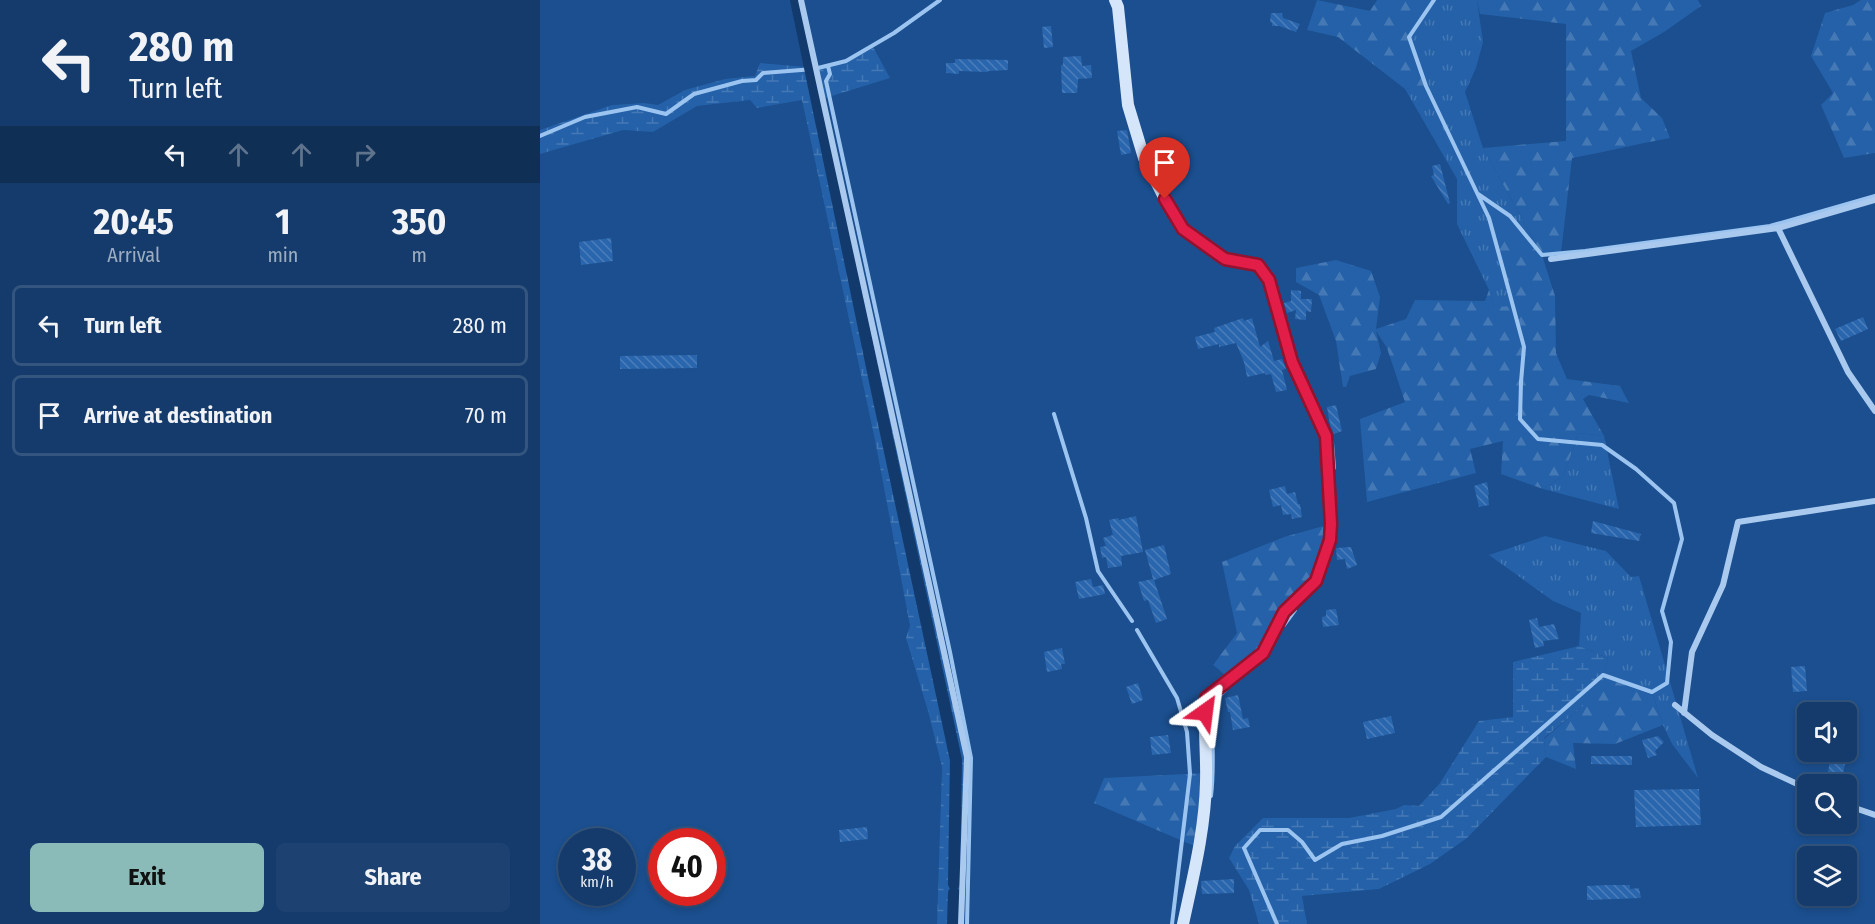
<!DOCTYPE html>
<html lang="en">
<head>
<meta charset="utf-8">
<style>
  :root { --surface:#143b6b; --page:#1d4271; --text:#f1f3f6; --muted:#9dadc1; --line:#33557e; --accent:#8bbbb9 }
  body { margin:0; font-family:"Fira Sans Condensed",sans-serif; background:var(--page); color:var(--text); height:100vh; display:flex; flex-direction:column; font-size:22px; white-space:nowrap }
  * { box-sizing:border-box; margin:0 }
  p { font-size:20px; color:var(--muted) }
  .icon { flex:none; width:33px; height:33px; fill:none; stroke:currentColor; stroke-width:2; stroke-linecap:round; stroke-linejoin:round }
  .map { position:relative; flex:1; overflow:hidden }
  .panel { display:flex; flex-direction:column; background:var(--surface); width:540px }
  .panel>* { flex:none }
  .guide { background:#143b6b; color:var(--text); overflow:hidden }
  .tools { position:absolute; left:1257px; top:702px; display:grid; gap:12px }
  .tools a { display:grid; place-items:center; width:60px; height:60px; border-radius:9px; background:var(--surface); box-shadow:0 3px 9px #0003,0 0 0 2px var(--line); font-size:30px }
  .speed { position:absolute; left:18px; top:828px; display:flex; gap:12px; font-size:30px; font-weight:700; text-align:center }
  .speed>* { display:grid; place-content:center; width:78px; height:78px; border-radius:50%; background:var(--surface); box-shadow:0 3px 9px #0003,0 0 0 2px var(--line); line-height:1 }
  .speed small { font-size:15px; font-weight:400 }
  .speed .limit { border:9px solid #d22; background:#fff; color:#111 }
  .pin { position:absolute; display:grid; place-items:center; width:51px; height:51px; color:#fff; margin:-62px -26px; border-radius:50% 50% 50% 0; rotate:-45deg; box-shadow:0 0 6px #0007 }
  .pin .icon { rotate:45deg }
  .me { position:absolute; width:66px; margin:-33px; rotate:31deg; stroke-linejoin:round; filter:drop-shadow(0 0 4px #0008) }
  .turn { display:flex; align-items:center; gap:21px; height:126px; padding:0 30px; font-size:27px }
  .turn .icon { width:78px; height:78px; stroke-width:2.5 }
  .turn b { display:block; font-size:42px; line-height:51px }
  .lanes { display:flex; align-items:center; height:57px; padding:0 30px; background:#0003; justify-content:center; gap:30px; direction:ltr }
  .lanes .off { opacity:.35 }
  .eta { display:flex; justify-content:space-evenly; align-items:center; height:102px; text-align:center }
  .eta b { font-size:36px; font-weight:700; line-height:42px }
  .primary-button { display:flex; gap:12px; margin-top:auto; padding:12px 30px }
  .primary-button a { flex:1; height:69px; border-radius:9px; background:var(--accent); color:#111; font-size:24px; font-weight:700; line-height:69px; text-align:center }
  .primary-button a+a { background:var(--page); color:var(--text) }
  ul { padding:0; list-style:none }
  li { display:flex; align-items:center; gap:18px; height:81px; margin:0 12px 9px; padding:0 18px; border:3px solid var(--line); border-radius:9px }
  li div { flex:1 }
  li b { display:block; font-size:22px }
  li em { font-style:normal }
  main { display:flex; flex:1; min-height:0 }
  .map>svg:first-child { display:block }
</style>
</head>
<body>
<main>
<section class="panel">
<div class="guide">
<div class="turn"><svg class="icon" aria-label="left" viewBox="0 0 24 24"><path d="M17 20v-9H6M10 6l-5 5 5 5"/></svg><div><b>280 m</b>Turn left</div></div>
<div class="lanes"><svg class="icon" aria-label="left" viewBox="0 0 24 24"><path d="M17 20v-9H6M10 6l-5 5 5 5"/></svg><svg class="icon off" aria-label="ahead" viewBox="0 0 24 24"><path d="M12 20V5M6 11l6-6 6 6"/></svg><svg class="icon off" aria-label="ahead" viewBox="0 0 24 24"><path d="M12 20V5M6 11l6-6 6 6"/></svg><svg class="icon off" aria-label="right" viewBox="0 0 24 24"><path d="M7 20v-9h11M14 6l5 5-5 5"/></svg></div>
</div>
<div class="eta">
<div><b>20:45</b><p>Arrival</p></div>
<div><b>1</b><p>min</p></div>
<div><b>350</b><p>m</p></div>
</div>
<ul>
<li><svg class="icon" aria-label="left" viewBox="0 0 24 24"><path d="M17 20v-9H6M10 6l-5 5 5 5"/></svg><div><b>Turn left</b></div><em>280 m</em></li>
<li><svg class="icon" aria-label="arrive" viewBox="0 0 24 24"><path d="M6 21V4h12l-3 4 3 4H6"/></svg><div><b>Arrive at destination</b></div><em>70 m</em></li>
</ul>
<div class="primary-button"><a>Exit</a><a>Share</a></div>
</section>
<div class="map">
<svg width="1335" height="924" viewBox="0 0 1335 924">
  <defs>
    <pattern id="grass-tufts" width="24" height="20" patternUnits="userSpaceOnUse" patternTransform="scale(1.5)"><rect width="24" height="20" fill="#2461a8"/><path d="M3 7l-1-3M5 7V3M7 7l1-3M15 17l-1-3M17 17v-4M19 17l1-3" fill="none" stroke="#4579b5"/></pattern>
    <pattern id="forest-firs" width="22" height="20" patternUnits="userSpaceOnUse" patternTransform="scale(1.5)"><rect width="22" height="20" fill="#2461a8"/><path d="M5 1l3.5 6h-7zM16 11l3.5 6h-7z" fill="#4579b5"/></pattern>
    <pattern id="wetland-marsh" width="20" height="14" patternUnits="userSpaceOnUse" patternTransform="scale(1.5)"><rect width="20" height="14" fill="#2461a8"/><path d="M1 5h8M5 5V1M11 12h8M15 12V8" fill="none" stroke="#4579b5"/></pattern>
    <pattern id="building-back-hatch" width="6" height="6" patternUnits="userSpaceOnUse" patternTransform="scale(1.5)"><rect width="6" height="6" fill="#2a66ad"/><path d="M-1 5l2 2M0 0l6 6M5-1l2 2" fill="none" stroke="#4a7db9"/></pattern>
  </defs>
  <rect width="100%" height="100%" fill="#1b4f8f"/>
  <path fill="url(#grass-tufts)" d="M 894,0 L 937,0 L 943,42 L 936,68 L 925,92 L 943,148 L 1002,255 L 950,219 L 974,307 L 954,307 L 949,290 L 917,224 L 917,179 L 865,89 L 886,85 L 869,37 Z
    M 1039,433 L 1064,436 L 1079,509 L 1003,489 L 1023,476 Z
    M 1005,536 L 1066,551 L 1091,577 L 1099,576 L 1158,778 L 1132,744 L 1123,725 L 1112,692 L 1063,675 L 1068,658 L 1039,646 L 1041,613 L 1013,601 L 949,555 Z"/>
  <path fill="url(#forest-firs)" d="M 777,0 L 830,11 L 837,0 L 894,0 L 869,37 L 886,86 L 865,89 L 798,37 L 767,30 Z
    M 937,0 L 1158,0 L 1161,6 L 1124,32 L 1091,51 L 1101,98 L 1122,118 L 1130,138 C 1097,144 1065,152 1032,158 L 1021,253 L 1002,255 L 1015,296 L 1016,353 L 1027,379 L 1080,386 L 1089,403 L 1049,395 L 1043,399 L 1064,436 L 1039,433 L 1023,476 L 1003,489 L 961,474 L 963,441 L 930,449 L 936,473 L 827,502 L 820,419 L 865,402 L 847,348 L 836,331 L 841,353 L 836,369 L 810,376 L 806,387 L 803,387 L 796,341 L 779,295 L 756,282 L 756,268 L 796,260 L 831,271 L 840,297 L 836,329 L 866,319 L 875,300 L 945,301 L 949,290 L 954,307 L 974,306 L 949,218 L 1001,253 L 943,148 L 1026,141 L 1026,24 L 940,14 Z
    M 1321,0 L 1335,0 L 1335,153 L 1304,158 L 1281,105 L 1293,93 L 1271,56 L 1285,13 L 1313,5 Z
    M 791,524 L 776,581 L 744,612 L 723,653 L 690,679 L 673,665 L 697,633 L 682,562 L 744,537 Z
    M 1063,675 L 1112,692 L 1123,725 L 1075,744 L 1033,743 L 1036,769 L 1006,757 L 1004,739 L 1064,688 Z
    M 666,773 L 659,848 L 554,803 L 564,778 Z"/>
  <path fill="url(#wetland-marsh)" d="M 332,45 L 350,78 L 282,99 L 427,757 L 421,924 L 397,924 L 402,767 L 388,711 L 366,638 L 370,626 L 335,440 L 262,100 L 217,108 L 210,100 L 157,106 L 113,132 L 83,130 L 0,154 L 0,130 L 72,105 L 104,103 L 118,105 L 145,90 L 185,79 L 215,76 L 220,63 L 278,68 L 306,61 Z
    M 1039,646 L 1068,658 L 1063,675 L 1065,688 L 1004,738 L 1006,757 L 927,838 L 890,864 L 839,889 L 762,896 L 767,924 L 719,924 L 709,890 L 689,858 L 695,846 L 723,818 L 809,818 L 856,809 L 864,805 L 879,806 L 900,783 L 939,721 L 973,717 L 973,662 Z"/>
  <g fill="none" stroke-linecap="round" stroke-linejoin="round">
    <path stroke="#9cc4f0" stroke-width="4" d="M 288,66 L 290,74 L 286,81 L 410,652 L 431,758 L 427,924
      M 278,68 L 306,61 L 354,33 L 400,0
      M 0,136 L 45,117 L 97,107 L 126,114 L 154,94 L 202,81 L 216,80 L 223,73 L 274,69
      M 938,194 L 970,216 L 1002,255 L 1045,251 L 1230,226 L 1335,196
      M 514,414 L 546,518 L 558,571 L 592,621
      M 792,443 L 794,468
      M 744,625 L 755,610
      M 597,630 L 637,698 L 647,732 L 650,774 L 632,924
      M 671,796 C 675,765 671,734 673,702 L 685,690
      M 737,924 L 704,848 L 720,830 L 748,830 L 762,842 L 775,860 L 802,844 L 842,836 L 901,817 L 1063,675 L 1112,692 L 1127,683 L 1131,642 L 1122,611 L 1142,539 L 1134,503 L 1096,469 L 1062,445 L 998,439 L 980,419 L 981,382 L 984,347 L 963,269 L 949,218 L 886,86 L 869,37 L 894,0"/>
    <path stroke="#123a6d" stroke-width="12" d="M 256,0 L 336,386 L 416,760 L 414,884
      M 413,924 L 414,893"/>
  </g>
  <path fill="url(#building-back-hatch)" d="M 731,13 L 742,13 L 743,18 L 760,24 L 756,32 L 739,26 L 732,26 L 732,23 L 730,22 Z
    M 511,26 L 513,47 L 504,48 L 502,27 Z
    M 541,56 L 542,66 L 551,65 L 552,78 L 538,79 L 537,93 L 522,93 L 521,65 L 523,65 L 523,57 Z
    M 415,59 L 468,60 L 468,70 L 448,71 L 448,72 L 419,71 L 419,74 L 406,73 L 406,63 L 415,63 Z
    M 587,130 L 591,153 L 581,155 L 577,131 Z
    M 900,164 L 910,203 L 908,204 L 891,176 L 894,175 L 892,166 Z
    M 71,238 L 73,261 L 41,265 L 39,242 Z
    M 751,290 L 761,291 L 761,299 L 772,299 L 771,312 L 766,311 L 766,320 L 755,319 L 756,310 L 747,313 L 744,303 L 751,301 Z
    M 1323,317 L 1328,329 L 1301,341 L 1295,329 Z
    M 703,318 L 704,321 L 712,318 L 720,347 L 728,341 L 734,361 L 742,359 L 746,369 L 742,370 L 747,390 L 736,392 L 731,374 L 726,375 L 725,373 L 707,377 L 704,362 L 696,343 L 679,347 L 679,344 L 658,349 L 655,337 L 675,332 L 674,328 Z
    M 157,355 L 157,368 L 80,369 L 80,356 Z
    M 796,405 L 802,431 L 794,434 L 790,425 L 787,407 Z
    M 947,482 L 949,495 L 948,495 L 949,505 L 939,507 L 934,486 Z
    M 745,486 L 747,494 L 755,492 L 758,504 L 760,504 L 762,517 L 752,519 L 751,514 L 743,515 L 741,505 L 733,507 L 729,490 Z
    M 596,516 L 603,552 L 581,556 L 582,566 L 568,568 L 566,557 L 562,558 L 560,547 L 566,546 L 563,538 L 573,535 L 569,520 L 578,518 L 579,520 Z
    M 1053,521 L 1101,534 L 1099,541 L 1051,533 Z
    M 624,545 L 631,574 L 614,580 L 627,619 L 616,623 L 608,600 L 604,601 L 598,582 L 613,579 L 605,550 Z
    M 811,547 L 817,565 L 807,569 L 805,559 L 797,560 L 796,548 Z
    M 551,579 L 553,587 L 563,585 L 565,594 L 539,599 L 535,582 Z
    M 796,609 L 799,625 L 783,627 L 782,617 L 786,616 L 786,610 Z
    M 997,618 L 999,627 L 1014,624 L 1019,639 L 1003,641 L 1004,646 L 995,648 L 989,620 Z
    M 522,648 L 525,664 L 521,664 L 522,669 L 507,672 L 504,652 Z
    M 1265,666 L 1267,691 L 1253,692 L 1251,667 Z
    M 598,683 L 603,700 L 592,704 L 586,687 Z
    M 698,695 L 703,719 L 708,718 L 710,727 L 693,730 L 690,712 L 688,712 L 685,698 Z
    M 851,716 L 855,733 L 827,739 L 823,722 Z
    M 628,735 L 631,753 L 612,755 L 610,737 Z
    M 1118,736 L 1124,742 L 1115,751 L 1117,755 L 1108,758 L 1102,740 Z
    M 1051,756 L 1092,756 L 1092,765 L 1051,764 Z
    M 1290,761 L 1305,764 L 1302,779 L 1287,777 Z
    M 1159,789 L 1161,825 L 1096,827 L 1094,790 Z
    M 327,827 L 328,839 L 300,842 L 299,830 Z
    M 694,879 L 694,893 L 662,894 L 661,881 Z
    M 1067,885 L 1090,885 L 1090,889 L 1099,888 L 1101,898 L 1047,900 L 1047,886 Z"/>
  <g fill="none" stroke-linecap="round" stroke-linejoin="round">
    <path stroke="#a9c9ee" stroke-width="6" d="M 261,0 L 427,757 L 421,924
      M 1238,228 L 1308,372 L 1335,411
      M 1011,259 L 1238,228 L 1335,200
      M 1135,705 L 1172,735 L 1221,767 L 1268,789
      M 1144,713 L 1152,652 L 1183,585 L 1198,522 L 1335,501
      M 1306,805 L 1335,815"/>
    <path stroke="#d6e6fa" stroke-width="12" d="M 575,0 L 578,7 L 588,105 L 604,158 L 625,199 L 643,229 L 685,259 L 718,265 L 729,280 L 752,362 L 786,436 L 791,524 L 790,540 L 776,581 L 744,612 L 723,653 L 666,698 C 663,726 667,754 666,782 C 665,830 653,877 643,924"/>
  </g>
  <g fill="none" stroke-linecap="round" stroke-linejoin="round">
    <g stroke="#92132f" stroke-width="15">
      <path id="route" d="M 625,199 L 643,229 L 685,259 L 718,265 L 729,280 L 752,362 L 786,436 L 791,524 L 790,540 L 776,581 L 744,612 L 723,653 L 666,698 L 665,712"/>
    </g>
    <use href="#route" stroke="#e11d48" stroke-width="10"/>
  </g>
</svg>
<div class="tools">
<a><svg class="icon" aria-label="sound" viewBox="0 0 24 24"><path d="M4 9h4l5-4v14l-5-4H4zM17 9q2 3 0 6"/></svg></a>
<a><svg class="icon" aria-label="search" viewBox="0 0 24 24"><circle cx="10" cy="10" r="6"/><path d="M15 15l6 6"/></svg></a>
<a><svg class="icon" aria-label="layers" viewBox="0 0 24 24"><path d="M12 4l9 5-9 5-9-5zM3 14l9 5 9-5"/></svg></a>
</div>
<div class="speed"><div>38<small>km/h</small></div><div class="limit">40</div></div>
<div class="pin" style="left:625px;top:199px;background:#d93025"><svg class="icon" aria-label="arrive" viewBox="0 0 24 24"><path d="M6 21V4h12l-3 4 3 4H6"/></svg></div>
<svg class="me" style="left:665px;top:712px" viewBox="-20 -20 40 40"><path d="M0-17L14 15 0 8-14 15z" fill="#e11d48" stroke="#fff" stroke-width="4"/></svg>
</div>
</main>
</body>
</html>
